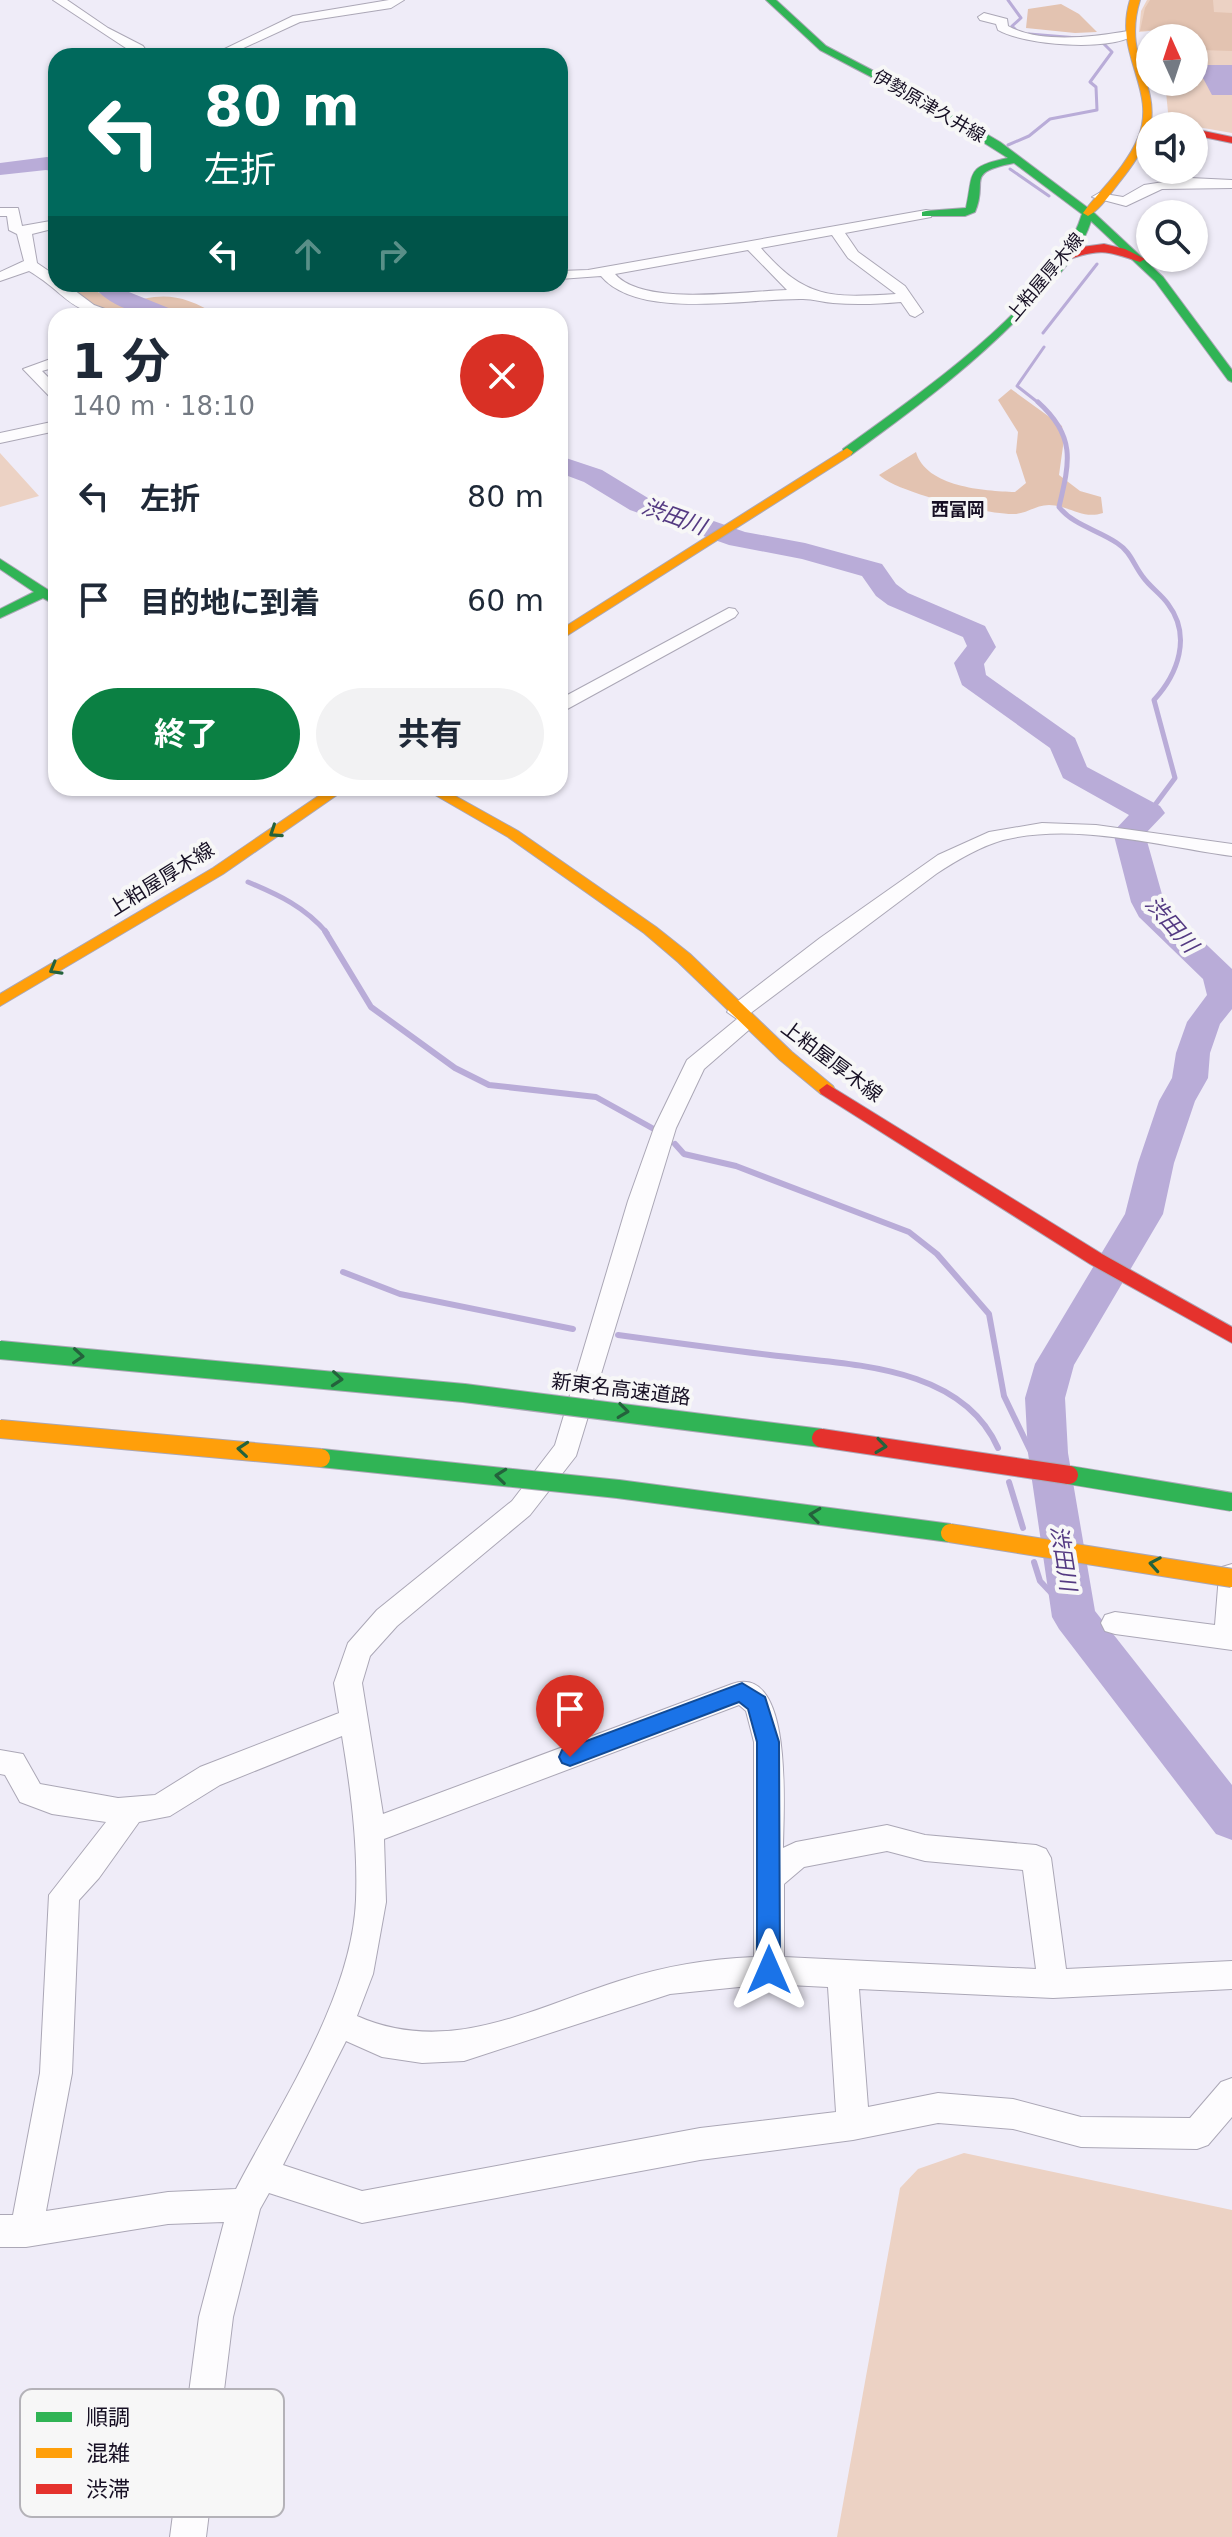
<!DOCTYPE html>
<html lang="ja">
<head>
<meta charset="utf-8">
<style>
  :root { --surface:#fff; --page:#f2f2f3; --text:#1f2937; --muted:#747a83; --accent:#0b8043 }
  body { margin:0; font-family:"DejaVu Sans","Noto Sans JP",sans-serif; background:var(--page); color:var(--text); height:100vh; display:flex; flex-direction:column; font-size:30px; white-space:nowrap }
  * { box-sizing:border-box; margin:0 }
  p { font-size:26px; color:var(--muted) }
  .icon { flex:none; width:44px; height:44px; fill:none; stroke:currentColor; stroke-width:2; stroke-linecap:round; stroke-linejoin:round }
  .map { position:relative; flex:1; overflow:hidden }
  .sheet { position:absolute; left:48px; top:308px; width:520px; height:488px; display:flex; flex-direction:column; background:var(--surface); border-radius:24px; box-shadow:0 2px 6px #0004 }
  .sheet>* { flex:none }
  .hud { position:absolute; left:48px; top:48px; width:520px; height:244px; border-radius:24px; box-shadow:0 2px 6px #0004; background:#00695c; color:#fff; overflow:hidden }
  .needle { width:52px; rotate:357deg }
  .tools { position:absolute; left:1136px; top:24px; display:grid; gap:16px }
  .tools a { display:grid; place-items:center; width:72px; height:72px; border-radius:50%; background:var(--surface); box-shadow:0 2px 6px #0004; font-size:40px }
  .pin { position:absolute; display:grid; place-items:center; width:68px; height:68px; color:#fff; margin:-82px -34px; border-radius:50% 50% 50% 0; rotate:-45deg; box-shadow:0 0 8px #0007 }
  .pin .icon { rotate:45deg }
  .me { position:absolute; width:88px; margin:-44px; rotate:0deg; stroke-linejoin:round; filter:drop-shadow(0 0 6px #0008) }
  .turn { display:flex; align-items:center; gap:28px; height:168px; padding:0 24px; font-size:36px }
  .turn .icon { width:104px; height:104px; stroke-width:2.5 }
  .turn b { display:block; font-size:56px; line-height:68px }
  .lanes { display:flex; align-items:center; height:76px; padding:0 24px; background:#0003; justify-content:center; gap:40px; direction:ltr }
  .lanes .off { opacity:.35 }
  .round { display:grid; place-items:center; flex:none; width:84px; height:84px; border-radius:42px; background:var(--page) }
  .summary { display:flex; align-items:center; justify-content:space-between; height:136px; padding:0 24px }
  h1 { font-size:48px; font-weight:700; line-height:60px }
  .action { display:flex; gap:16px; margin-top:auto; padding:16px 24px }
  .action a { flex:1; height:92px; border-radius:48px; background:var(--accent); color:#fff; font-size:32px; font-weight:700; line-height:92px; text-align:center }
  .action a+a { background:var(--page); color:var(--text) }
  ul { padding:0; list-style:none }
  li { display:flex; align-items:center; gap:24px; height:104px; padding:0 24px }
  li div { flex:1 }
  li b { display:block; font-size:30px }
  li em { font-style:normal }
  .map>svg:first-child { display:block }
</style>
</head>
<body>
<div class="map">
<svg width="1232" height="2537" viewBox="0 0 1232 2537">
  <rect width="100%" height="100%" fill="#efecf8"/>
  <path fill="#ecd2c4" d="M 1147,0 L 1232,0 L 1232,133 L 1169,122 L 1165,82 L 1194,82 L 1194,38 L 1179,38 C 1168,25 1155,31 1139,32 L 1141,11 Z
    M 0,453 L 39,496 L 0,507 Z
    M 964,2153 L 1232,2210 L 1232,2537 L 837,2537 L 900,2188 L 918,2169 Z"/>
  <path fill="#e3c3b1" d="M 1150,0 L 1213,0 L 1214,12 L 1232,13 L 1232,51 L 1200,50 L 1194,46 L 1194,38 L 1183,38 L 1170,29 L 1140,31 L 1145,8 Z
    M 1061,4 L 1079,14 L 1097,32 L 1075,33 L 1026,28 L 1028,9 Z
    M 86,285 L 120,305 C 163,292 180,293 219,316 L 131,316 L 97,309 L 68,288 Z
    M 1011,389 L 1062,426 L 1064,439 L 1059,475 L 1080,491 L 1101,497 L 1103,513 C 1082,520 1069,505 1049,505 C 1036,505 1026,514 1014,514 C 988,515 896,492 879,475 L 916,452 C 926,487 984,491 1015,492 L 1026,483 L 1016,452 L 1018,432 L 998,400 Z"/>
  <path fill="#b9acd8" d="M 1196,65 L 1232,65 L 1232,95 L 1212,95 Z"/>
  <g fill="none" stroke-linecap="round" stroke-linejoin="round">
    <path stroke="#b9acd8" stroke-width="3" d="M 1008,0 L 1021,18 L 1012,26 L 1018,32
      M 1029,34 L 1078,38
      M 1008,145 L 1029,136 L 1050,119 L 1097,110 L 1096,87 L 1090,82 L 1112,52 L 1100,40
      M 1010,169 L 1049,196
      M 1043,333 L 1097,264
      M 1040,404 L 1017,386 L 1044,347"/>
    <path stroke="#b9acd8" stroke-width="5" d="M 1038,402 C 1076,436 1070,461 1059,507 C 1073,525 1098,530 1117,543 C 1131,552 1133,564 1143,577 C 1150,587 1161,594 1168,604 C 1192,636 1178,674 1154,700 L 1175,778 L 1149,813
      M 248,882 C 279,895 305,907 327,933"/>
    <path stroke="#b9acd8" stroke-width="6" d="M 325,931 L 371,1007 L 455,1068 L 489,1085 L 596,1097 L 652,1128
      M 675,1144 L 684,1154 L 736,1166 L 909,1232 L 937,1254 L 989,1314 L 1004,1396 L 1031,1452
      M 343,1272 L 400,1294 L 573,1329
      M 618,1335 C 669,1342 720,1349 770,1355 C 848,1365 961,1364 998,1448
      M 1009,1482 L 1023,1528
      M 1034,1562 L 1040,1581 L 1074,1617"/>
    <path fill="#b9acd8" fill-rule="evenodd" d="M 47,157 L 56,159 L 56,172 L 46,170 L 0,175 L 0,163 Z
      M 92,284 L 118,284 L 124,290 L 176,311 L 180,316 C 149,316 112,312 92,284 Z
      M 560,456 L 602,470 L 648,498 L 745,532 L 805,543 L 882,564 L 896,584 L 908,593 L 985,626 L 996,647 L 984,664 L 986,675 L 1075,738 L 1087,767 L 1160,806 L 1165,813 L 1145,834 L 1165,905 L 1232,969 L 1232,1009 L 1220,1024 L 1210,1053 L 1208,1078 L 1195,1101 L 1174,1163 L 1163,1214 L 1074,1365 L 1065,1398 L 1068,1453 L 1095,1611 L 1232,1785 L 1232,1840 L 1216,1834 L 1059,1629 L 1052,1617 L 1028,1453 L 1025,1398 L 1035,1364 L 1125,1214 L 1138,1163 L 1159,1101 L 1172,1078 L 1176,1053 L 1187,1022 L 1207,995 L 1203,979 L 1139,917 L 1131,902 L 1113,832 L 1129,815 L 1063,778 L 1050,748 L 962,685 L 954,663 L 967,646 L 963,637 L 888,605 L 876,596 L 862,576 L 802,559 L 729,545 L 630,510 L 584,482 L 560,473 Z"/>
    <g stroke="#aba7b6" stroke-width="2">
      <path id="street" d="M 53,0 L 67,0 L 108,28 L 143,46 L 150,56 L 138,56 Z
        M 389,0 L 404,0 L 391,8 L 300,22 L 226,56 L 210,56 L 293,16 Z
        M 984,13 L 1007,19 L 1008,26 C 1040,44 1093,37 1128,31 L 1134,35 C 1110,52 1023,45 998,30 L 996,24 L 980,20 L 978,17 Z
        M 1190,178 L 1232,180 L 1232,188 L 1162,189 L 1126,206 L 1092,197 L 1099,193 L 1123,197 L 1144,185 Z
        M 0,208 L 18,208 L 22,226 L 56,220 L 56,228 L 32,234 L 37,263 L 56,276 L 56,284 L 66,284 L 94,305 L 124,316 C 68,316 71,296 29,271 L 0,281 L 0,272 L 24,261 L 17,234 L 9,230 L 7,216 L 0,216 Z
        M 926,210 L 931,211 L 931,217 L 845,233 L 858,252 L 905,286 L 923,312 L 915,317 L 910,315 L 901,302 C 879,304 856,305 833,303 C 823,302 813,299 803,299 C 749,298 639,321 601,276 L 560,279 L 560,271 L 588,270 ZM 832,235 L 848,258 L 896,294 C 831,298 805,299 761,248 ZM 748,250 L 787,290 C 744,291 643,307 615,274 Z
        M 56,357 L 56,367 L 42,371 L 56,385 L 56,399 L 50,397 L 23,369 Z
        M 56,421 L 56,431 L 0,443 L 0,433 Z
        M 729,608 L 735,609 L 738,613 L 735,617 L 560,713 L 560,699 Z
        M 1042,823 L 1096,825 L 1232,844 L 1232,856 C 1159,846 1076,822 1003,840 C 979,847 957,860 936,874 L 748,1015 L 758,1022 L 704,1069 L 676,1128 L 576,1456 L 530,1515 L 397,1626 L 370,1656 L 362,1683 L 383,1814 L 732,1684 C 795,1662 783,1815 783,1848 L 796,1842 L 887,1825 L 925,1835 L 1036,1845 L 1046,1849 L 1051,1858 L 1066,1969 L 1232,1961 L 1232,1989 L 1053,1998 L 859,1989 L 868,2107 L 938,2093 L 1013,2099 L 1081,2117 L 1190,2118 L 1221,2082 L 1232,2078 L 1232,2117 L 1208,2145 L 1197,2149 L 1081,2147 L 1013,2129 L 938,2123 L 853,2140 L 700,2160 L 362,2223 L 269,2193 L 260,2209 L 233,2317 L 206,2537 L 170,2537 L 199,2317 L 224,2222 L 168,2224 L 26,2247 L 0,2247 L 0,2215 L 13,2215 L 40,2073 L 49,1895 L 106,1822 L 52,1814 L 20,1802 L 5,1775 L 0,1774 L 0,1750 L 23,1754 L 40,1784 L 118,1798 L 155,1795 L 200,1767 L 339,1713 L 334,1683 L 348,1643 L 377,1610 L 512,1501 L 555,1445 L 628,1201 L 654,1128 L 687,1060 L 737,1019 L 727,1012 L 730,1007 L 820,938 L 938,855 L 989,832 ZM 739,1705 L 746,1711 L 754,1742 L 754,1957 C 708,1959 665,1966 622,1980 C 532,2008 450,2057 357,2016 L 373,1974 L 386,1902 L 384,1839 ZM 342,1736 C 351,1791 358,1844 356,1900 C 352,1998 280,2104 236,2189 L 168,2192 L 46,2211 L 72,2073 L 79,1900 L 99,1878 L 139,1822 L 170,1816 L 220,1785 ZM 887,1851 L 925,1861 L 1023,1870 L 1036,1969 L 784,1957 L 784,1884 L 804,1867 ZM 769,1984 L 828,1987 L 836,2112 L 700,2128 L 362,2191 L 283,2165 L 346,2041 L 382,2057 L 422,2063 L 464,2061 L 670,1994 Z
        M 1232,1564 L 1232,1650 L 1115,1634 L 1105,1631 L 1101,1623 L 1105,1615 L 1115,1612 L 1215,1625 L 1219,1575 L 1222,1567 Z"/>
    </g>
    <g stroke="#aba7b6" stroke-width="2">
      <path id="fast" d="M 766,0 L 776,0 L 826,46 L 927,99 L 1000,142 L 1092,211 L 1163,277 L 1232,370 L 1232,382 L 1228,380 L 1155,281 L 1091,221 C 1083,248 1062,272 1043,292 C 986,356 920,405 851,455 L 843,455 L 843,449 C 916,396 1055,302 1082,214 L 1014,163 C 963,173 989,181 975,212 L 965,216 L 922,216 L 922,212 L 926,211 L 966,208 C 974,172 965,167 1008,158 L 921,103 L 820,50 Z
        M 0,559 L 56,595 L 56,605 L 43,598 L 0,618 L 0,609 L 34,592 L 0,569 Z"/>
    </g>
    <g stroke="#aba7b6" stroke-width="2">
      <path id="slow" d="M 1130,0 L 1140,0 C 1116,77 1191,95 1121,180 C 1112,191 1101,209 1088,216 L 1083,213 C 1101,189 1126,167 1138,138 C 1158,90 1113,55 1130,0 Z
        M 847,448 L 853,452 L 851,455 L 560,640 L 560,630 Z
        M 330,788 L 347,788 L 223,874 L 0,1006 L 0,994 L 213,868 Z
        M 423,788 L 441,788 L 518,831 L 656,927 L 690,954 L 792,1052 L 833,1086 L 835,1090 L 833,1094 L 821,1094 L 780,1060 L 678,962 L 644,933 L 508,837 Z"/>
    </g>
    <g stroke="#aba7b6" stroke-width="2">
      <path id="jam" d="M 1194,129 L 1232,137 L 1232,143 L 1194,135 Z
        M 1104,244 L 1125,249 L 1145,259 L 1140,262 C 1107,251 1101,248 1067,260 L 1062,257 L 1082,247 Z
        M 827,1084 L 1102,1254 L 1232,1327 L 1232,1343 L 1090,1264 L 821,1094 L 819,1090 Z"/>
    </g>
    <use href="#street" fill="#fdfcfe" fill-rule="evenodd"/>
    <use href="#fast" fill="#30b455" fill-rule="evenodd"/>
    <use href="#slow" fill="#ff9f0a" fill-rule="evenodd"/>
    <use href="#jam" fill="#e5322d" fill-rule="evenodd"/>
    <g stroke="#aba7b6" stroke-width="20" stroke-linecap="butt">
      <path id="fast-bridge" d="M 0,1350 L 464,1393 L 821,1438
        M 321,1458 L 618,1489 L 950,1533
        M 1069,1475 L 1232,1502"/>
    </g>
    <g stroke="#aba7b6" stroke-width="20" stroke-linecap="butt">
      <path id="slow-bridge" d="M 0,1429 L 321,1458
        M 950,1533 L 1232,1578"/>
    </g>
    <g stroke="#aba7b6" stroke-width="20" stroke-linecap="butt">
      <path id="jam-bridge" d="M 821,1438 L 1069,1475"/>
    </g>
    <use href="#fast-bridge" stroke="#30b455" stroke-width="18"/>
    <use href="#slow-bridge" stroke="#ff9f0a" stroke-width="18"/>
    <use href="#jam-bridge" stroke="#e5322d" stroke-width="18"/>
  </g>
  <defs><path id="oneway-chevron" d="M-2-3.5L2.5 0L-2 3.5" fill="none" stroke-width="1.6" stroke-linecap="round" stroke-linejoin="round" transform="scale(2)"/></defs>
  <g stroke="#24623c">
    <use href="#oneway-chevron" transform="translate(275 832) rotate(146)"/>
    <use href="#oneway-chevron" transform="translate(55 969) rotate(150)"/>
    <use href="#oneway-chevron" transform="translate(78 1356) rotate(4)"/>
    <use href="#oneway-chevron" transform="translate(337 1379) rotate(5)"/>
    <use href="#oneway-chevron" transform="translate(623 1411) rotate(7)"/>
    <use href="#oneway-chevron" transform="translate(881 1446) rotate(8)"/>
    <use href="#oneway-chevron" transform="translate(243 1449) rotate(-175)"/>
    <use href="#oneway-chevron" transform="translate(501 1476) rotate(-174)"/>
    <use href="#oneway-chevron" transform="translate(815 1515) rotate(-173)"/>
    <use href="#oneway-chevron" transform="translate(1155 1564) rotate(-170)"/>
  </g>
  <path fill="#1a73e8" stroke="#114b97" stroke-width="2" d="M 742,1683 L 765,1697 L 779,1742 L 780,1970 L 777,1978 L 769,1981 L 760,1978 L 757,1970 L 757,1742 L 748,1709 L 739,1702 L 570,1766 L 562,1763 L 559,1757 L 562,1750 Z"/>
  <g text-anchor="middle" stroke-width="8" stroke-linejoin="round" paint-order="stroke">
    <g font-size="18" fill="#171024" stroke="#f7f7f7">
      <text transform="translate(929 106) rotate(30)" y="6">伊勢原津久井線</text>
      <text transform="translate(1045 277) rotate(-50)" y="6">上粕屋厚木線</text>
    </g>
    <g font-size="18" font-weight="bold" fill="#171024" stroke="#f7f7f7">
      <text x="958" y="516">西富岡</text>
    </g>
    <g font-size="20" fill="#171024" stroke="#f7f7f7">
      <text transform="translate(161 879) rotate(-32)" y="7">上粕屋厚木線</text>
      <text transform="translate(832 1061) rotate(37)" y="7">上粕屋厚木線</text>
      <text transform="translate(621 1389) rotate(7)" y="7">新東名高速道路</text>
    </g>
    <g font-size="22" font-style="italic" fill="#543a82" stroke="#f7f7f7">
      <text transform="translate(674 516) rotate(20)" y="8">渋田川</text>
      <text transform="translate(1172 924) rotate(49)" y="8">渋田川</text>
      <text transform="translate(1064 1558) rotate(81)" y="8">渋田川</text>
    </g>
  </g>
  <rect x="20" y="2389" width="264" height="128" rx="12" fill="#f7f7f7" stroke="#b4b2b8" stroke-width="2"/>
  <rect x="36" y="2412" width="36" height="10" fill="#30b455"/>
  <rect x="36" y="2448" width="36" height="10" fill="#ff9f0a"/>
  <rect x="36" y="2484" width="36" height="10" fill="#e5322d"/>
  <g font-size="22" fill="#171024">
    <text x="86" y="2425">順調</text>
    <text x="86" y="2461">混雑</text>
    <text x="86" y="2497">渋滞</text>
  </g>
</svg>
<div class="tools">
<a><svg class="needle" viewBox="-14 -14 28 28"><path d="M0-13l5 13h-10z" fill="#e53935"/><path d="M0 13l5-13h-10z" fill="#747a83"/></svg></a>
<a><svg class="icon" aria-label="sound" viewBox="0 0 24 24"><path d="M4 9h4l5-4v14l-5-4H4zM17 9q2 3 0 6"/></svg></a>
<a><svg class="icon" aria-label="search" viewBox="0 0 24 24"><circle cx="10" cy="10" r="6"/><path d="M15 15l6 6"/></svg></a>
</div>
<div class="pin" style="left:570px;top:1757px;background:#d93025"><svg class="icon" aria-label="arrive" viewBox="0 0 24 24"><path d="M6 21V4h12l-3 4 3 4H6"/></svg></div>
<svg class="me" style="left:769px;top:1970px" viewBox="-20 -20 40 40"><path d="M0-17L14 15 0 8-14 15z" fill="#1a73e8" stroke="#fff" stroke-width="4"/></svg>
<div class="hud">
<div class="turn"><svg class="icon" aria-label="left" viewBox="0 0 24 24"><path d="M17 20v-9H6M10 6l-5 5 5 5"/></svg><div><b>80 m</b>左折</div></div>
<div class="lanes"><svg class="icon" aria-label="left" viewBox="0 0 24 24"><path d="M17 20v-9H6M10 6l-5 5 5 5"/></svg><svg class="icon off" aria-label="ahead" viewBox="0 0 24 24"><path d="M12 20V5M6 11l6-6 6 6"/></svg><svg class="icon off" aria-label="right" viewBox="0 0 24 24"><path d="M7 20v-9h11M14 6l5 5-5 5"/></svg></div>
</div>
<section class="sheet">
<div class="summary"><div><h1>1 分</h1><p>140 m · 18:10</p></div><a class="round" style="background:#d93025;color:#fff"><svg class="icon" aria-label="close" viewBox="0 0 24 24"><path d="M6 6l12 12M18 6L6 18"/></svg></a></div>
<ul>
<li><svg class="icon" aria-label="left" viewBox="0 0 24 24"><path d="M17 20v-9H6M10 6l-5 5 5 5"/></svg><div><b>左折</b></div><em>80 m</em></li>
<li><svg class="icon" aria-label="arrive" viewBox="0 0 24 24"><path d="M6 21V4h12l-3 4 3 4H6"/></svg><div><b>目的地に到着</b></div><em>60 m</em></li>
</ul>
<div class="action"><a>終了</a><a>共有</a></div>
</section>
</div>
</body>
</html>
